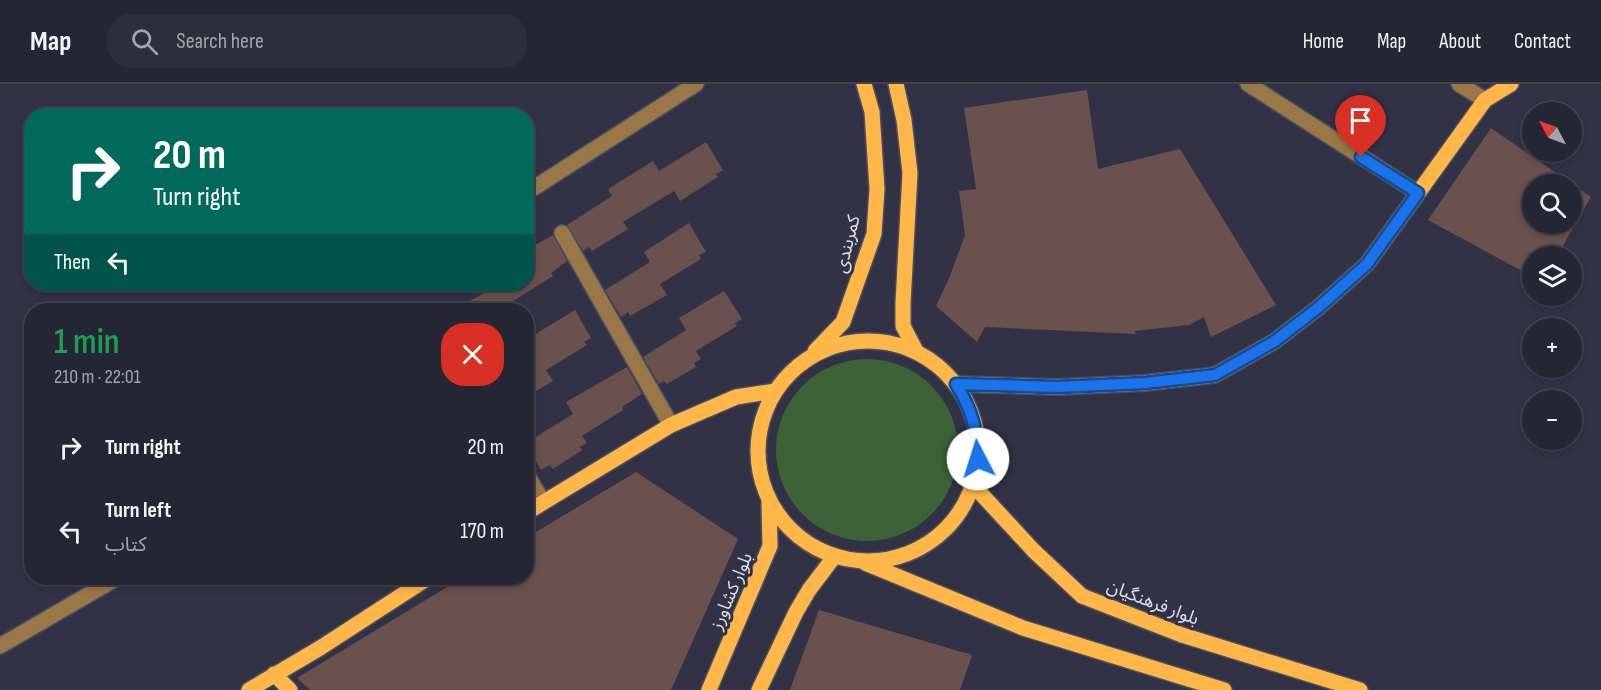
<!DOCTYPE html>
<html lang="en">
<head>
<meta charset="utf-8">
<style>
  :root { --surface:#252634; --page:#2d2e3c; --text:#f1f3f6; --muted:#a3a5ac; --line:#42434f }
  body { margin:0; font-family:"Sofia Sans Condensed","Noto Sans Arabic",sans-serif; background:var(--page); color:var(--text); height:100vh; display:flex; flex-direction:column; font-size:22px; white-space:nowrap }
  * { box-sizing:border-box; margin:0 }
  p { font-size:20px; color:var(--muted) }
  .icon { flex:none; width:33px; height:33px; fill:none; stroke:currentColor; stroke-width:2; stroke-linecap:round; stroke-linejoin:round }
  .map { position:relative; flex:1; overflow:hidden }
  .drawer { position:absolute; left:24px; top:219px; width:510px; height:282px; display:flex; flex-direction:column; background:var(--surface); border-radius:24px; box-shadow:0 3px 9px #0003,0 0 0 2px var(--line) }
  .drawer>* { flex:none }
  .guide { position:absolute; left:24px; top:24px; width:510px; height:183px; border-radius:24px; box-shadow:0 3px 9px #0003,0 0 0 2px var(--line); background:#00695c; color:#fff; overflow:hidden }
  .needle { width:39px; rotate:311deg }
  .controls { position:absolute; left:1522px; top:18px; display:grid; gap:12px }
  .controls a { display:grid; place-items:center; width:60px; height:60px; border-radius:50%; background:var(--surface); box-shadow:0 3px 9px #0003,0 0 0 2px var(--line); font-size:30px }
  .pin { position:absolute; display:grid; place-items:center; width:51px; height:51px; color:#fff; margin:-62px -26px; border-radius:50% 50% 50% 0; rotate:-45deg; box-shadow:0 0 6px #0007 }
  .pin .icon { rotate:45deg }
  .me { position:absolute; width:66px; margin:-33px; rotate:355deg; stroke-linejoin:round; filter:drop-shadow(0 0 4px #0008) }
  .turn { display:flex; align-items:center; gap:21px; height:126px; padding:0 30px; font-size:27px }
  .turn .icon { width:78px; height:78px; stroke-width:2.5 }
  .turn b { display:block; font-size:42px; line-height:51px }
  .then { display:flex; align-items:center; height:57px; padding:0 30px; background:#0003; gap:12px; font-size:22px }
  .round { display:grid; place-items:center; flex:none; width:63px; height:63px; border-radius:24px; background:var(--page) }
  .head { display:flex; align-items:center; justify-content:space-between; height:102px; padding:0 30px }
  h1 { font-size:36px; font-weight:600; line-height:45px; color:#1e9e55 }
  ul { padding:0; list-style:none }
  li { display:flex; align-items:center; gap:18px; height:84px; padding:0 30px }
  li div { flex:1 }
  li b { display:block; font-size:22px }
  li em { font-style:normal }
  header { display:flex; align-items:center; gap:36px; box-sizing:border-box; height:84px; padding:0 30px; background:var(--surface); border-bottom:2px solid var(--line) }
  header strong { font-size:28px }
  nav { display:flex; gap:33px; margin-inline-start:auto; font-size:21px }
  .search { width:420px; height:54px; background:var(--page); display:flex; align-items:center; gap:15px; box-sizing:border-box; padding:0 21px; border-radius:24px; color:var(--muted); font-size:22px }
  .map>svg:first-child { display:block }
</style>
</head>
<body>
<header>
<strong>Map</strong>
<div class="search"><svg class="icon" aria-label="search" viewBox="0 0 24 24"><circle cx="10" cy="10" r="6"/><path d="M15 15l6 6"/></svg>Search here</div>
<nav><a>Home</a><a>Map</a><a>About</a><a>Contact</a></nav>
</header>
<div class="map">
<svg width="1601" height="606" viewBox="0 0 1601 606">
  <rect width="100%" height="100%" fill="#313246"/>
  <path fill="#3d6238" d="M776 366a91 91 0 1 1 182 0a91 91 0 1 1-182 0Z"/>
  <path fill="#6b514d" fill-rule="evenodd" d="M 1087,6 L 1098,85 L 1180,65 L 1276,221 L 1211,253 L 1204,233 L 1189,241 L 1135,247 L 1136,250 L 985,243 L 977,258 L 936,222 L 950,192 L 965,151 L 959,107 L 976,105 L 964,24 Z
    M 1491,44 L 1591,113 L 1557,172 L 1533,172 L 1533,193 L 1428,136 ZM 1533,100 L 1572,100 L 1572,140 L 1533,140 Z
    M 706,58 L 723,86 L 716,90 L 718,93 L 680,117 L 674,107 L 623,138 L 628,145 L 592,167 L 589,163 L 583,167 L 567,141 L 612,112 L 608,105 L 653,77 L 659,87 Z
    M 689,139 L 706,168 L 699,171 L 701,175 L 660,200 L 667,211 L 630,232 L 628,228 L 621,233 L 605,206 L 650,178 L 644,168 Z
    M 553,151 L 567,177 L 551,189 L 553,192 L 510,219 L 515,226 L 455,226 L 499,200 L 526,200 L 526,166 Z
    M 724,207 L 742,235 L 735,239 L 737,242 L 696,267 L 701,275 L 694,279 L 696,283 L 667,300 L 664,297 L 659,300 L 643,273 L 686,246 L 679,234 Z
    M 575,226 L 591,254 L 584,258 L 587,261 L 546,286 L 553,297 L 526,313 L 526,271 L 536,265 L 529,254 Z
    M 627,283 L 642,310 L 622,323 L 623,326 L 582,352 L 587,359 L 580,363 L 582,366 L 553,385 L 550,381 L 541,386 L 526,359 L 573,330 L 566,318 Z
    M 636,388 L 738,455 L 671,606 L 310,606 L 297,594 L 462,494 L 526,494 L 526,454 Z
    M 819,526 L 972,571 L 960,606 L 790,606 Z"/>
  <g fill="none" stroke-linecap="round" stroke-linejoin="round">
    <g stroke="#4d4e61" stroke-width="18">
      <path id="minor" d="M 1248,0 L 1418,109
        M 1459,0 L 1485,16
        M 526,109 L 696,0
        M 562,149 L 671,341
        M 526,389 L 543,418
        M 0,562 L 117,494"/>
    </g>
    <g stroke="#4d4e61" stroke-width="18">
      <path id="major" d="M 896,0 L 904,36 L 910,89 L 903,219 L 903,242 L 916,267
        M758 367a110 110 0 1 1 220 0a110 110 0 1 1-220 0Z
        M 815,267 L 843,238 L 874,150 L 877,105 L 872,28 L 864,0
        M 956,300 L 1057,303 L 1145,299 L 1215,291 L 1275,257 L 1319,223 L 1367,180 L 1485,16 L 1511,0
        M 973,401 L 1034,467 L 1082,512 L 1182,551 L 1360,606
        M 526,429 L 671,341 L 736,313 L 775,307
        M 865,479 L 1023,544 L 1224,606
        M 274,590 L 290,606
        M 249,606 L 320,564 L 428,494
        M 709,606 L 770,462 L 769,418
        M 759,606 L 796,528 L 809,506 L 834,473"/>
    </g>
    <use href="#minor" stroke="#997747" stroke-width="15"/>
    <use href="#major" stroke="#feb748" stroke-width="15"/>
  </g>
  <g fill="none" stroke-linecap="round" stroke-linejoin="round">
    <g stroke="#114b97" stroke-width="15">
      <path id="route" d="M 978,375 C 977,344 972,326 956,300 L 1057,303 L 1145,299 L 1215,291 L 1275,257 L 1319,223 L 1367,180 L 1418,109 L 1361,73"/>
    </g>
    <use href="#route" stroke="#1a73e8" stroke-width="10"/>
  </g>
  <g text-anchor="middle" stroke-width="6" stroke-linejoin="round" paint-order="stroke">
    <g font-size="18" fill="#dfe0ed" stroke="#313246">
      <text transform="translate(847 160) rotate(-76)" y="6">کمربندی</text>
      <text transform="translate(731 507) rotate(-67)" y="6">بلوار کشاورز</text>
      <text transform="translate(1153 518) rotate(21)" y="6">بلوار فرهنگیان</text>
    </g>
  </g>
</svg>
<div class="controls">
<a><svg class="needle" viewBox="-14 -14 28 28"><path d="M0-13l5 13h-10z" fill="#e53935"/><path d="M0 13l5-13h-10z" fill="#a3a5ac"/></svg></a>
<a><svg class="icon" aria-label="search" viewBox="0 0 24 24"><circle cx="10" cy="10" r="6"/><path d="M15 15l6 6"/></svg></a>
<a><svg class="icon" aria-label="layers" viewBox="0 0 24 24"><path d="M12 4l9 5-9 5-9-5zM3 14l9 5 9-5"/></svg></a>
<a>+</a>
<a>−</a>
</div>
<div class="pin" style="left:1361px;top:73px;background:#d93025"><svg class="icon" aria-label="arrive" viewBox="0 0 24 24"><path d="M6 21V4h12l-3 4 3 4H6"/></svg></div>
<svg class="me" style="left:978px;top:375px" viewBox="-20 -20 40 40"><circle r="19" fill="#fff"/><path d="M0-13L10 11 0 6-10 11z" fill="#1a73e8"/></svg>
<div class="guide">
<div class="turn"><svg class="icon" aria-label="right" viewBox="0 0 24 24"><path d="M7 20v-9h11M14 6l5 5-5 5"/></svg><div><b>20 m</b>Turn right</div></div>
<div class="then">Then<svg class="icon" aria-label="left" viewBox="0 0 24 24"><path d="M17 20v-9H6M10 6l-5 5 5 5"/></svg></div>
</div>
<section class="drawer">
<div class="head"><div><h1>1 min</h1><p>210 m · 22:01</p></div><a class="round" style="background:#d93025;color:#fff"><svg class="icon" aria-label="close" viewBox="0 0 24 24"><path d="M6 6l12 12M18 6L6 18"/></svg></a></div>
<ul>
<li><svg class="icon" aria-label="right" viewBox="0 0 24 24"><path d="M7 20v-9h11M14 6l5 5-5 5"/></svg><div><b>Turn right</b></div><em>20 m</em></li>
<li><svg class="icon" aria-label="left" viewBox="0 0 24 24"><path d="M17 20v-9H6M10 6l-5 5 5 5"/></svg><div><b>Turn left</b><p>کتاب</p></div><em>170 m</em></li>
</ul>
</section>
</div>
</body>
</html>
